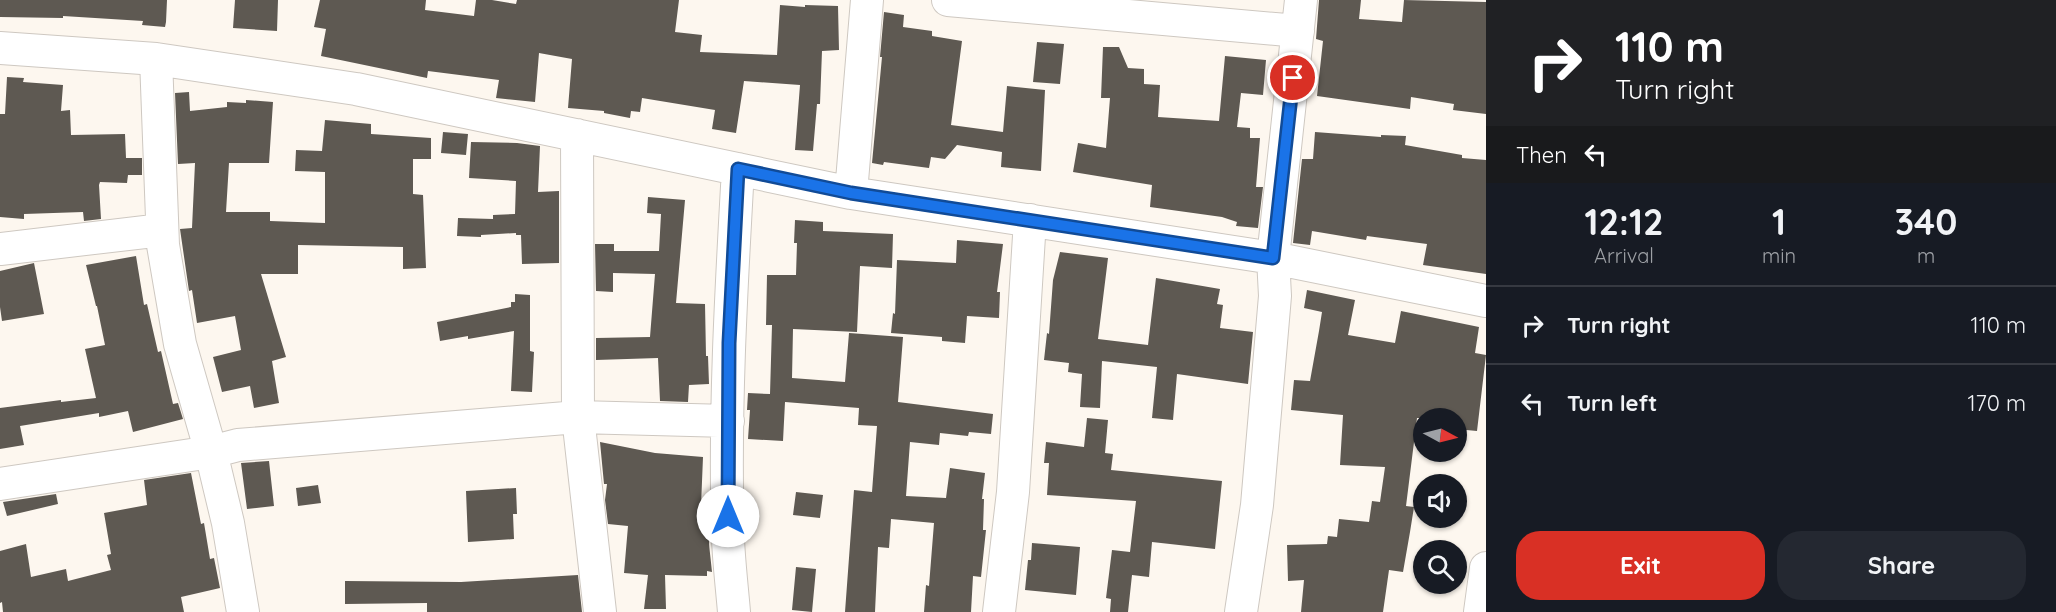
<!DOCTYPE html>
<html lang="en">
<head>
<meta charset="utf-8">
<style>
  :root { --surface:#171b24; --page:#242831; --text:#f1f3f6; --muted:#9ea1a6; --line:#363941; --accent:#d93025 }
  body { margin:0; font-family:Quicksand,sans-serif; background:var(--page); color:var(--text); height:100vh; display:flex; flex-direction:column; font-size:22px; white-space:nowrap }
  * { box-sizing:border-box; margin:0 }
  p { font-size:20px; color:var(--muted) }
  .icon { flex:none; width:33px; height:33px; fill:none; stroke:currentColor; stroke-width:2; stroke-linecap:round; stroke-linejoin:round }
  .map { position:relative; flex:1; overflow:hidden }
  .sheet { display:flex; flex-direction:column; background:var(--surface); width:570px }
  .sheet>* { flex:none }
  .top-card { background:#202124; color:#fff; overflow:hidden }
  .needle { width:39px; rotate:97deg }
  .fabs { position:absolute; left:1413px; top:408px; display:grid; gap:12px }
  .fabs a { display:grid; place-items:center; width:54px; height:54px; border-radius:50%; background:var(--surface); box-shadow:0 2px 4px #0004; font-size:30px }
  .pin { position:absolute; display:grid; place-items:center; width:51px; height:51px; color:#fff; margin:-26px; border:3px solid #fff; border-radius:50%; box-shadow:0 2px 6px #0007 }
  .me { position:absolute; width:66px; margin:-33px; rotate:0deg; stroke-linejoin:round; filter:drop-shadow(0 0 4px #0008) }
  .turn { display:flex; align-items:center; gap:21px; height:126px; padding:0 30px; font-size:27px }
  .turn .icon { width:78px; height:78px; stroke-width:2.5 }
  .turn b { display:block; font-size:42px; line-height:51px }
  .then { display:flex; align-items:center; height:57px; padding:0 30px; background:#0003; gap:12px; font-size:22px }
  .eta { display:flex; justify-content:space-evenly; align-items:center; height:102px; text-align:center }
  .eta b { font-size:36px; font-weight:800; line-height:42px }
  .action { display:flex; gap:12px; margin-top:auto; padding:12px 30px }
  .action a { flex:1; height:69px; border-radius:24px; background:var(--accent); color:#fff; font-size:24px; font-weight:800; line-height:69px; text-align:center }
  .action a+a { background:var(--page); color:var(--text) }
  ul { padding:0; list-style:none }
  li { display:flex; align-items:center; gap:18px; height:78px; padding:0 30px; border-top:2px solid var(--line) }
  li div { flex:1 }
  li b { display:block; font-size:22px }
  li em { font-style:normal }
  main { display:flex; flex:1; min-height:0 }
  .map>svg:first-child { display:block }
</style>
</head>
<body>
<main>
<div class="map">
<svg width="1486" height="612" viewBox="0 0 1486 612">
  <rect width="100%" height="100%" fill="#fdf7ef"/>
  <path fill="#5e5952" d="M 0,0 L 167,0 L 166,22 L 165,27 L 142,25 L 143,21 L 63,16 L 63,18 L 0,17 Z
    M 235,0 L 278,0 L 277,31 L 233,28 Z
    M 320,0 L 426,0 L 425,10 L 474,16 L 476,0 L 492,0 L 516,4 L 517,0 L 679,0 L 675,32 L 702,35 L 700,52 L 777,55 L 780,5 L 805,7 L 805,5 L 838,6 L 839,50 L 822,51 L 820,104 L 817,104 L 813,151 L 795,150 L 800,85 L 744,81 L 736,133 L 712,129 L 715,110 L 642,98 L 640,112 L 631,111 L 630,118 L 604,113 L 604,111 L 568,108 L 572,59 L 539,53 L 535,102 L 496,98 L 499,80 L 428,71 L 427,78 L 321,56 L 326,29 L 314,27 Z
    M 1319,0 L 1361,0 L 1359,19 L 1402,22 L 1404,0 L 1486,2 L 1486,114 L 1453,110 L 1454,104 L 1411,97 L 1410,109 L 1317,96 L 1323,41 L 1316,39 Z
    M 884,12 L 904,15 L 903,27 L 932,31 L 932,36 L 962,41 L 951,125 L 1003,132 L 1007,86 L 1045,90 L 1041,171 L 1001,167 L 1002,152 L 957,145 L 945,159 L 931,157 L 929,168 L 884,162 L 883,165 L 872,163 L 882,57 L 880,57 Z
    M 1037,42 L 1064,44 L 1060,84 L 1033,82 Z
    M 1103,47 L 1119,47 L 1128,68 L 1144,69 L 1144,84 L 1160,85 L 1158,117 L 1219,121 L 1225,56 L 1266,60 L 1263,95 L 1241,93 L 1237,127 L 1250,128 L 1250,138 L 1260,138 L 1256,187 L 1263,187 L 1258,228 L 1236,226 L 1237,222 L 1222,217 L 1150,207 L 1152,185 L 1073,172 L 1078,143 L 1106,148 L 1110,98 L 1101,98 Z
    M 7,77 L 24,78 L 23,82 L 63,85 L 61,111 L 70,110 L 71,135 L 125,134 L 126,158 L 142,158 L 142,175 L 128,175 L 127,183 L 100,182 L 99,185 L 101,219 L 84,221 L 83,212 L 24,214 L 24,219 L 0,217 L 0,114 L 5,114 Z
    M 189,92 L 190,111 L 227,107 L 227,102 L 246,103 L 246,100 L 273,102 L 269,163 L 229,163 L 226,212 L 270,212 L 270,221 L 325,223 L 325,172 L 295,171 L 296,150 L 322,151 L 325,120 L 371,124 L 371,134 L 431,138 L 431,159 L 413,159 L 413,194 L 423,195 L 426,268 L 403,269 L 403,247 L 298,245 L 298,274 L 261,274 L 286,357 L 272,361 L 279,403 L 254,408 L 250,386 L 222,392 L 213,357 L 241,350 L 235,316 L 197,323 L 192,290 L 189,291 L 180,229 L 192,228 L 195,163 L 178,164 L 175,93 Z
    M 443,132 L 468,134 L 466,155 L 441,153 Z
    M 1315,132 L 1381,137 L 1381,135 L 1406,136 L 1405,145 L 1462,155 L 1462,158 L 1486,160 L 1486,274 L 1423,265 L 1427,244 L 1367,236 L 1366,240 L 1312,231 L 1310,245 L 1293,243 L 1302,159 L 1313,159 Z
    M 471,142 L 517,143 L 540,146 L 538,192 L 559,191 L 559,263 L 522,264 L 521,235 L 516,235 L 516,233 L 481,235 L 481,237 L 457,236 L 458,218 L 493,219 L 493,215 L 515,214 L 516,181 L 469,178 Z
    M 648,197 L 685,200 L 676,303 L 705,304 L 706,356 L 708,356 L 709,384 L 689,385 L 688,402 L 660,401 L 658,358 L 596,360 L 596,338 L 650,337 L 655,274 L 613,273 L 613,292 L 596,291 L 595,244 L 614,244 L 614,251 L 659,251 L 661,214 L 647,213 Z
    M 795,220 L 823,222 L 823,231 L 893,234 L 892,268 L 860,266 L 857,332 L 793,329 L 792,378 L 845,382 L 849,333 L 903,337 L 898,402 L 993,414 L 991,434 L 969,432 L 968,436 L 940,433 L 939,445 L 910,442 L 906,496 L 946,498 L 950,468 L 985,473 L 982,499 L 984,499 L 983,530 L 986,530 L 981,577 L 973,576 L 971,612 L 924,612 L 926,585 L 929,586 L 934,523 L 891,519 L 889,548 L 878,547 L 875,612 L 845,612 L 854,490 L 872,492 L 877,426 L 858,425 L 859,408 L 785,402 L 783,441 L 748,439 L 750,410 L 747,410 L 748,393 L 770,394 L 772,325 L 766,325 L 767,275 L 796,275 L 797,243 L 794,243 Z
    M 957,240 L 1003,244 L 997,292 L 1000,292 L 999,318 L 967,316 L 965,343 L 942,341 L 942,337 L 891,333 L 893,313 L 895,314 L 897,260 L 956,263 Z
    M 1060,252 L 1108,258 L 1098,339 L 1148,345 L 1156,278 L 1220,289 L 1217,304 L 1223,305 L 1220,328 L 1253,332 L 1248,384 L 1177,374 L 1173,420 L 1152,418 L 1157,367 L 1102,361 L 1100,408 L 1080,407 L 1082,374 L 1068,372 L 1069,363 L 1044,360 L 1047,333 L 1049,334 L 1053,280 Z
    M 136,256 L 144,305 L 147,304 L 158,352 L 161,351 L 173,404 L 178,403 L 183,419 L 133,432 L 128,411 L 99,417 L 99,413 L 20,426 L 24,445 L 0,449 L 0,408 L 61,400 L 61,402 L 96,398 L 85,349 L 105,345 L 97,306 L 96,306 L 86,265 Z
    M 34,263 L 44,314 L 2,321 L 0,307 L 0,271 Z
    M 1307,290 L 1355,300 L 1348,335 L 1395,343 L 1401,311 L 1479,327 L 1475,353 L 1486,355 L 1477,431 L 1456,429 L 1456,418 L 1417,418 L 1406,506 L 1414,507 L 1410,532 L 1403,572 L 1389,570 L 1383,612 L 1301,612 L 1304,580 L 1288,581 L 1287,545 L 1327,544 L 1328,536 L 1337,537 L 1339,519 L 1369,522 L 1372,501 L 1380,502 L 1385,467 L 1340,465 L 1343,415 L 1291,410 L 1294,380 L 1310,381 L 1319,331 L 1322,312 L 1304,308 Z
    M 515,294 L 530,295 L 530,351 L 534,352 L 532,392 L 511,391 L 514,331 L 468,339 L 468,336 L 440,341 L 437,322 L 511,307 L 511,302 L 515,302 Z
    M 1087,418 L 1108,420 L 1105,453 L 1113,454 L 1111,470 L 1222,481 L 1215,549 L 1152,542 L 1149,577 L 1132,575 L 1128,612 L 1110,612 L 1111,599 L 1106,598 L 1112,550 L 1130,552 L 1136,501 L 1047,495 L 1049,463 L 1044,463 L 1046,442 L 1084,447 Z
    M 600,442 L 655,453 L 703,457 L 701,506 L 709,507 L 709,544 L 712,572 L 707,571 L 707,576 L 665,575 L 666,609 L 644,609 L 648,575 L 624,573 L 628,526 L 608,524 L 605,500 L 607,484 L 604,484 Z
    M 269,461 L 274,506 L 247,509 L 241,463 Z
    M 191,473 L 201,524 L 204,523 L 210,559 L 214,558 L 220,588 L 181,597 L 184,612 L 3,612 L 2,602 L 0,603 L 0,551 L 26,544 L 31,577 L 66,569 L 68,581 L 111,570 L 107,555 L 111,554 L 104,513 L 147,505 L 144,480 Z
    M 318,485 L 321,503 L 298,506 L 296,488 Z
    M 516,488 L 517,514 L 513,514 L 514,539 L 468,542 L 466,491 Z
    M 796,492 L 823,495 L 820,518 L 793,515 Z
    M 56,494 L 58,504 L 7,516 L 3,502 Z
    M 1032,543 L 1080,547 L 1076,595 L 1025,590 L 1028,560 L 1031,560 Z
    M 796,567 L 816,569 L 812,612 L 792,610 Z
    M 578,575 L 582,612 L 427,612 L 427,603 L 345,604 L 345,581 L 461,582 Z"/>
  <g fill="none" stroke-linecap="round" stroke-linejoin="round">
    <g stroke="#cec8c1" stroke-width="34">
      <path id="minor" d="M 948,0 L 1298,31
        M 0,48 L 156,59 L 356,89 L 851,193 L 1273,258 L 1486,301
        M 156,59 L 163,245 L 180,344 L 211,452 L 228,523 L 243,612
        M 577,135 L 578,417 L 600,612
        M 851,193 L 867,0
        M 0,249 L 162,230
        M 0,484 L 211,452 L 238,445 L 578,417 L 728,421
        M 734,612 C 732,588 729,563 728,539 C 724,416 731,292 738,169
        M 999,612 L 1013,492 L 1030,220
        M 1241,612 L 1257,505 L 1275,296 L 1273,258 L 1301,0
        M 1480,612 L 1486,568"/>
    </g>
    <use href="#minor" stroke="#fff" stroke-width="32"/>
  </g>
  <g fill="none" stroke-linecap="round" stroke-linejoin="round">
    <g stroke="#114b97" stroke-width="15">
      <path id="route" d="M 728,516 L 729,343 L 738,169 L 851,193 L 1273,258 L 1293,78"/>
    </g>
    <use href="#route" stroke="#1a73e8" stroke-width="10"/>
  </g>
</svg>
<div class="fabs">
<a><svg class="needle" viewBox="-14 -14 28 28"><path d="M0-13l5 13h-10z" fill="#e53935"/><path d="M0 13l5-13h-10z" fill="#9ea1a6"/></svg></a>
<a><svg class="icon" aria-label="sound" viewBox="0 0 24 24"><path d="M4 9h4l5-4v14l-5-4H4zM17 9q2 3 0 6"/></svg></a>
<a><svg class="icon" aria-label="search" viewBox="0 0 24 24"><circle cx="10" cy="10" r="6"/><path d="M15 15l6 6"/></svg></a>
</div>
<div class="pin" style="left:1293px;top:78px;background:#d93025"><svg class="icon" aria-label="arrive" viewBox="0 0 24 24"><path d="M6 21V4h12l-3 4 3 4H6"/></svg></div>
<svg class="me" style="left:728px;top:516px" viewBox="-20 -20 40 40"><circle r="19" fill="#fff"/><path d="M0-13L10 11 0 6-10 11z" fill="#1a73e8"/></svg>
</div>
<section class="sheet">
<div class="top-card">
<div class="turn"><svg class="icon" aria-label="right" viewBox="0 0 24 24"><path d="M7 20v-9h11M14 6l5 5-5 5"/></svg><div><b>110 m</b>Turn right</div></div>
<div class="then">Then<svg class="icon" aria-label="left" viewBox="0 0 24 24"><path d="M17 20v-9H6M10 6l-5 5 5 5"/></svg></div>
</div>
<div class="eta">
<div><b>12:12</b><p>Arrival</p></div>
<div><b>1</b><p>min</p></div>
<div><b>340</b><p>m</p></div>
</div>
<ul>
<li><svg class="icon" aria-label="right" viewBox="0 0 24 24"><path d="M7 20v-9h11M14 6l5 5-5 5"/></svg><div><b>Turn right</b></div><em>110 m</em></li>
<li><svg class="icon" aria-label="left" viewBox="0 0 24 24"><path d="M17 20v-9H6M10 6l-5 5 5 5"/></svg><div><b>Turn left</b></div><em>170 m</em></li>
</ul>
<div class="action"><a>Exit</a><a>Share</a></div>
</section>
</main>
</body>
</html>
